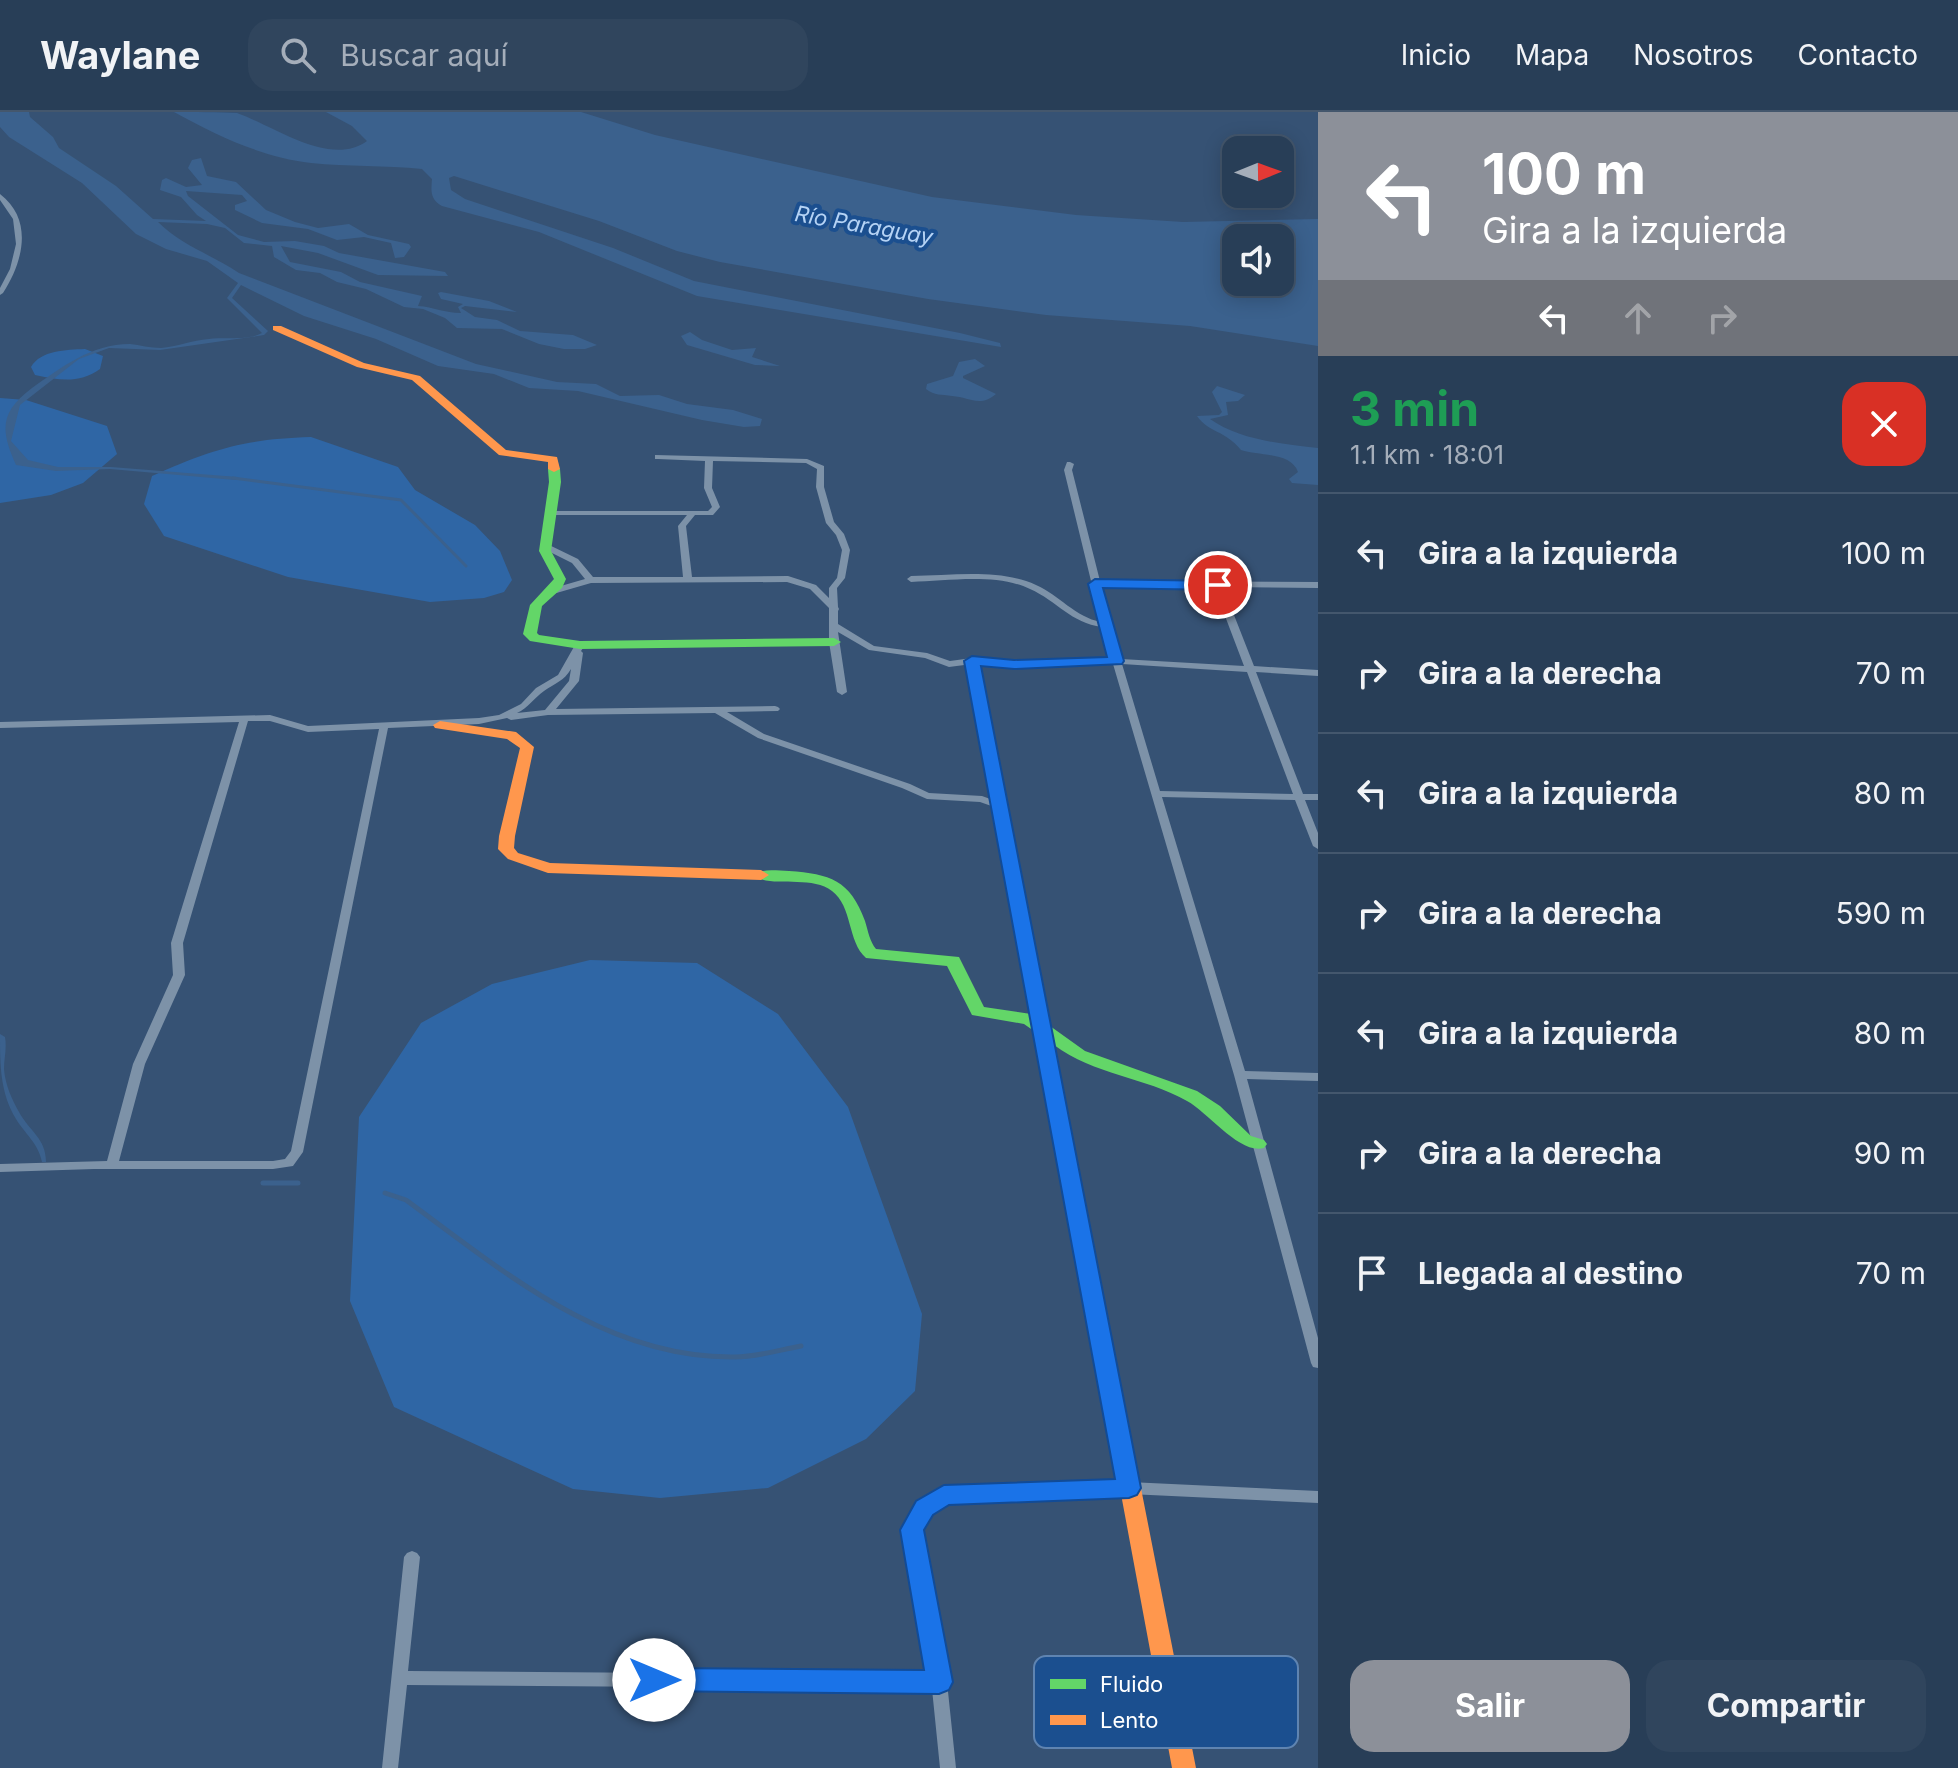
<!DOCTYPE html>
<html lang="es">
<head>
<meta charset="utf-8">
<style>
  :root { --surface:#283e57; --page:#30455d; --text:#f1f3f6; --muted:#a5aeba; --line:#44576d; --accent:#8c9099 }
  body { margin:0; font-family:Inter,sans-serif; background:var(--page); color:var(--text); height:100vh; display:flex; flex-direction:column; font-size:30px; white-space:nowrap }
  * { box-sizing:border-box; margin:0 }
  p { font-size:26px; color:var(--muted) }
  .icon { flex:none; width:44px; height:44px; fill:none; stroke:currentColor; stroke-width:2; stroke-linecap:round; stroke-linejoin:round }
  .map { position:relative; flex:1; overflow:hidden }
  .sheet { display:flex; flex-direction:column; background:var(--surface); width:640px }
  .sheet>* { flex:none }
  .guide { background:#8c9099; color:#fff; overflow:hidden }
  .needle { width:52px; rotate:89deg }
  .buttons { position:absolute; left:1222px; top:24px; display:grid; gap:16px }
  .buttons a { display:grid; place-items:center; width:72px; height:72px; border-radius:16px; background:var(--surface); box-shadow:0 4px 20px #0003,0 0 0 2px var(--line); font-size:40px }
  .pin { position:absolute; display:grid; place-items:center; width:68px; height:68px; color:#fff; margin:-34px; border:4px solid #fff; border-radius:50%; box-shadow:0 2px 8px #0007 }
  .me { position:absolute; width:88px; margin:-44px; rotate:90deg; stroke-linejoin:round; filter:drop-shadow(0 0 6px #0008) }
  .turn { display:flex; align-items:center; gap:28px; height:168px; padding:0 32px; font-size:36px }
  .turn .icon { width:104px; height:104px; stroke-width:2.5 }
  .turn b { display:block; font-size:56px; line-height:68px }
  .lanes { display:flex; align-items:center; height:76px; padding:0 32px; background:#0003; justify-content:center; gap:40px; direction:ltr }
  .lanes .off { opacity:.35 }
  .round { display:grid; place-items:center; flex:none; width:84px; height:84px; border-radius:24px; background:var(--page) }
  .overview { display:flex; align-items:center; justify-content:space-between; height:136px; padding:0 32px }
  h1 { font-size:48px; font-weight:700; line-height:60px; color:#1e9e55 }
  .action { display:flex; gap:16px; margin-top:auto; padding:16px 32px }
  .action a { flex:1; height:92px; border-radius:24px; background:var(--accent); color:#fff; font-size:32px; font-weight:700; line-height:92px; text-align:center }
  .action a+a { background:var(--page); color:var(--text) }
  ul { padding:0; list-style:none }
  li { display:flex; align-items:center; gap:24px; height:120px; padding:0 32px; border-top:2px solid var(--line) }
  li div { flex:1 }
  li b { display:block; font-size:30px }
  li em { font-style:normal }
  header { display:flex; align-items:center; gap:48px; box-sizing:border-box; height:112px; padding:0 40px; background:var(--surface); border-bottom:2px solid var(--line) }
  header strong { font-size:38px }
  nav { display:flex; gap:44px; margin-inline-start:auto; font-size:28px }
  .search { width:560px; height:72px; background:var(--page); display:flex; align-items:center; gap:20px; box-sizing:border-box; padding:0 28px; border-radius:24px; color:var(--muted); font-size:30px }
  main { display:flex; flex:1; min-height:0 }
  .map>svg:first-child { display:block }
</style>
</head>
<body>
<header>
<strong>Waylane</strong>
<div class="search"><svg class="icon" aria-label="search" viewBox="0 0 24 24"><circle cx="10" cy="10" r="6"/><path d="M15 15l6 6"/></svg>Buscar aquí</div>
<nav><a>Inicio</a><a>Mapa</a><a>Nosotros</a><a>Contacto</a></nav>
</header>
<main>
<div class="map">
<svg width="1318" height="1656" viewBox="0 0 1318 1656">
  <rect width="100%" height="100%" fill="#365274"/>
  <path fill="#2f66a5" d="M 85,237 L 103,244 L 100,257 C 79,272 59,268 35,263 L 31,255 C 41,238 66,238 85,237 Z
    M 0,286 L 26,288 L 107,314 L 117,342 L 83,371 L 51,383 L 0,391 Z
    M 311,325 L 398,355 L 415,378 L 475,413 L 500,439 L 512,468 L 504,480 L 484,486 L 430,490 L 288,465 L 164,424 L 144,392 L 152,364 C 212,337 245,327 311,325 Z
    M 590,848 L 697,851 L 778,902 L 848,995 L 922,1202 L 915,1279 L 866,1327 L 768,1376 L 660,1386 L 573,1377 L 394,1295 L 350,1189 L 359,1005 L 421,911 L 492,872 Z"/>
  <path fill="#3b618d" fill-rule="evenodd" d="M 0,0 L 29,0 L 30,5 L 53,25 L 59,36 L 116,74 L 153,107 L 206,109 L 197,103 L 181,85 L 160,78 L 162,68 L 166,66 L 186,75 L 202,73 L 188,56 L 192,48 L 201,46 L 207,64 L 236,70 L 266,98 L 295,110 L 318,116 L 349,112 L 368,123 L 409,132 L 411,135 L 404,145 L 395,146 L 391,131 L 364,125 L 337,128 L 308,117 L 262,111 L 235,98 L 235,93 L 247,89 L 242,83 L 186,79 L 188,84 L 238,123 L 264,130 L 295,129 L 324,134 L 339,141 L 445,160 L 448,164 L 378,163 L 318,141 L 281,134 L 290,150 L 341,160 L 360,170 L 422,184 L 418,194 C 434,195 444,201 461,201 L 458,195 L 463,192 L 441,187 L 438,181 L 441,180 L 489,189 L 517,200 L 465,194 L 461,196 L 475,205 L 497,208 L 520,219 L 573,223 L 597,233 L 585,237 L 564,237 L 539,232 L 502,217 L 457,216 L 445,206 L 423,197 L 404,195 L 366,177 L 337,170 L 320,161 L 296,158 L 274,145 L 272,134 L 244,131 L 225,116 L 207,112 L 158,110 C 181,133 212,143 239,161 L 476,252 L 557,270 L 596,272 L 620,284 L 659,283 L 687,292 L 733,298 L 762,307 L 760,314 L 744,315 L 702,308 L 578,279 L 529,276 L 494,262 L 438,254 L 376,227 L 304,204 L 241,173 L 232,186 L 268,219 L 264,223 L 160,238 L 109,236 L 79,247 L 20,293 L 11,329 L 28,348 L 58,355 L 111,355 L 238,365 L 235,368 L 110,357 L 56,359 L 16,353 C 0,318 0,300 32,276 C 62,255 91,232 130,232 C 140,233 150,236 161,236 C 177,235 192,228 209,227 C 225,225 248,229 262,221 L 227,186 L 238,171 L 207,149 L 166,137 L 136,122 L 82,71 L 9,25 L 0,15 Z
    M 174,0 C 193,0 219,0 237,1 C 272,13 330,56 367,29 L 352,14 L 326,0 L 581,0 L 655,23 L 932,85 L 1076,103 L 1183,110 L 1318,107 L 1318,234 L 1190,214 L 1046,203 L 928,187 L 720,150 L 677,139 L 599,109 L 454,64 L 449,66 L 451,78 L 465,87 L 613,136 L 694,169 L 960,221 L 1000,231 L 1001,235 L 697,184 L 539,120 L 442,94 C 430,87 431,79 432,67 L 422,57 C 385,53 348,55 311,51 C 261,45 218,24 174,0 ZM 1236,126 L 1280,126 L 1280,170 L 1236,170 Z
    M 690,220 L 702,228 L 732,238 L 756,236 L 752,245 L 780,254 L 755,253 L 687,233 L 681,224 Z
    M 975,247 L 985,254 L 963,264 L 963,266 L 996,282 C 980,296 969,285 952,284 C 941,282 935,284 926,277 L 927,272 L 953,264 L 959,250 Z
    M 1217,274 L 1245,283 L 1238,289 L 1226,290 L 1228,303 L 1210,307 C 1239,328 1283,332 1318,336 L 1318,373 L 1292,371 L 1289,367 L 1298,360 C 1291,340 1259,344 1241,338 C 1225,318 1209,321 1197,304 L 1219,303 L 1222,300 L 1212,280 Z
    M 0,922 L 5,925 C 7,937 4,946 4,957 C 5,972 12,988 19,1000 C 29,1019 46,1026 46,1050 L 42,1050 C 38,1031 26,1023 16,1007 C 0,981 0,952 0,922 Z"/>
  <g fill="none" stroke-linecap="round" stroke-linejoin="round">
    <path stroke="#3b618d" stroke-width="3" d="M 233,366 L 401,388 L 466,454"/>
    <path stroke="#3b618d" stroke-width="5" d="M 263,1071 L 298,1071
      M 385,1081 L 406,1088 C 504,1160 606,1247 735,1245 C 757,1245 779,1238 801,1234"/>
    <path fill="#7d92a8" fill-rule="evenodd" d="M 0,82 C 34,108 23,150 3,181 L 0,183 L 0,176 L 10,157 L 16,132 L 13,107 L 0,88 Z
      M 655,343 L 807,347 L 824,354 L 824,375 L 834,410 L 844,422 L 850,438 L 845,466 L 837,476 L 838,495 L 839,497 L 838,499 L 838,512 L 874,534 L 927,541 L 950,549 L 972,546 L 1014,550 L 1111,546 L 1102,515 C 1071,511 1057,489 1030,477 C 997,461 947,469 911,470 L 907,467 L 911,464 C 951,464 998,456 1036,473 C 1059,483 1075,505 1101,510 L 1064,358 L 1067,350 L 1070,350 L 1074,352 L 1072,358 L 1100,469 L 1318,470 L 1318,476 L 1223,475 L 1254,554 L 1318,558 L 1318,564 L 1256,560 L 1303,682 L 1318,682 L 1318,688 L 1305,688 L 1318,721 L 1318,737 L 1313,734 L 1295,688 L 1162,685 L 1245,959 L 1318,961 L 1318,969 L 1247,967 L 1318,1226 L 1318,1256 L 1313,1255 L 1311,1251 L 1234,963 L 1113,552 L 1014,556 L 972,552 L 949,555 L 925,546 L 869,538 L 838,520 L 847,580 L 842,583 L 837,580 L 829,530 L 829,496 L 810,477 L 787,470 L 591,471 L 553,482 L 547,482 L 547,478 L 585,467 L 572,451 L 542,436 L 541,434 L 545,431 L 578,447 L 593,465 L 683,465 L 678,414 L 687,403 L 552,403 L 548,401 L 552,399 L 708,399 L 712,395 L 704,376 L 705,349 L 658,347 L 655,347 ZM 713,349 L 806,351 L 817,357 L 816,375 L 826,411 L 836,423 L 842,438 L 837,466 L 829,476 L 829,486 L 816,473 L 788,464 L 692,465 L 686,414 L 695,403 L 713,403 L 720,395 L 712,376 ZM 1101,475 L 1214,475 L 1244,554 L 1121,547 ZM 1122,552 L 1247,560 L 1293,682 L 1160,679 Z
      M 580,530 L 585,533 L 581,539 L 583,541 L 579,569 L 556,597 L 775,594 L 778,595 L 780,597 L 778,599 L 727,600 L 764,622 L 910,672 L 929,681 L 982,684 L 1004,692 L 1005,694 L 1000,697 L 980,690 L 927,687 L 902,676 L 758,626 L 715,601 L 548,603 L 511,608 L 507,606 L 479,612 L 388,616 L 303,1040 L 293,1054 L 273,1057 L 94,1057 L 0,1060 L 0,1052 L 107,1049 L 133,952 L 173,863 L 171,831 L 239,610 L 0,616 L 0,610 L 270,603 L 308,614 L 479,606 L 499,603 L 521,592 L 536,576 L 558,563 L 575,533 ZM 571,557 L 569,569 L 545,598 L 517,601 C 528,596 534,586 544,579 C 555,571 564,569 571,557 ZM 248,609 L 270,609 L 308,620 L 379,617 L 291,1039 L 285,1047 L 273,1049 L 119,1049 L 145,952 L 185,863 L 183,831 Z
      M 1129,1370 L 1318,1379 L 1318,1391 L 1129,1382 L 947,1389 L 929,1400 L 919,1418 L 947,1570 L 956,1656 L 940,1656 L 932,1577 L 407,1573 L 398,1656 L 382,1656 L 404,1445 L 407,1441 L 412,1439 L 417,1441 L 420,1445 L 408,1559 L 930,1563 L 905,1418 L 919,1392 L 944,1377 Z"/>
    <path fill="#63d668" fill-rule="evenodd" d="M 554,354 L 560,357 L 561,370 L 551,439 L 566,467 L 562,476 L 542,494 L 537,521 L 539,523 L 580,529 L 834,526 L 841,530 L 834,534 L 580,537 L 530,529 L 523,522 L 530,493 L 554,467 L 539,439 L 549,370 L 548,357 Z
      M 972,545 L 979,549 L 1050,914 L 1085,939 L 1197,979 L 1220,994 L 1251,1024 L 1264,1028 L 1267,1032 L 1264,1036 C 1240,1043 1209,1001 1187,989 C 1145,965 1094,963 1054,933 L 1082,1076 L 1079,1081 L 1067,1081 L 1034,919 L 1024,912 L 972,903 L 947,854 L 866,846 C 847,829 853,795 832,779 C 810,762 770,777 753,763 C 762,756 777,759 789,759 C 830,762 850,768 865,809 C 868,819 870,830 876,837 L 959,845 L 984,895 L 1031,902 L 965,549 Z"/>
    <path fill="#ff974d" fill-rule="evenodd" d="M 273,214 L 281,214 L 364,251 L 420,264 L 506,338 L 557,345 L 560,357 L 554,360 L 548,357 L 548,350 L 499,343 L 412,268 L 357,255 L 273,218 Z
      M 440,609 L 516,620 L 534,635 L 515,724 L 514,736 L 518,741 L 550,751 L 761,758 L 769,763 L 761,768 L 548,761 L 508,747 L 498,737 L 499,724 L 520,636 L 507,627 L 435,616 L 433,613 Z
      M 1073,1070 L 1079,1071 L 1082,1076 L 1196,1656 L 1172,1656 L 1064,1076 L 1067,1071 Z"/>
  </g>
  <path fill="#1a73e8" stroke="#114b97" stroke-width="2" d="M 1095,467 L 1218,469 L 1225,473 L 1218,478 L 1103,476 L 1124,549 L 1122,552 L 1014,557 L 981,554 L 1141,1376 L 1137,1383 L 1129,1386 L 949,1393 L 933,1403 L 924,1418 L 953,1570 L 949,1578 L 939,1582 L 654,1579 L 645,1576 L 641,1568 L 645,1559 L 654,1556 L 924,1558 L 900,1418 L 916,1389 L 944,1373 L 1115,1367 L 964,549 L 972,544 L 1014,548 L 1107,545 L 1088,472 Z"/>
  <g text-anchor="middle" stroke-width="8" stroke-linejoin="round" paint-order="stroke">
    <g font-size="22" font-style="italic" fill="#b5d3f5" stroke="#1b4f8f">
      <text transform="translate(864 113) rotate(10)" y="8">Río Paraguay</text>
    </g>
  </g>
  <rect x="1034" y="1544" width="264" height="92" rx="12" fill="#1b4f8f" stroke="#5f84b1" stroke-width="2"/>
  <rect x="1050" y="1567" width="36" height="10" fill="#63d668"/>
  <rect x="1050" y="1603" width="36" height="10" fill="#ff974d"/>
  <g font-size="22" fill="#fff">
    <text x="1100" y="1580">Fluido</text>
    <text x="1100" y="1616">Lento</text>
  </g>
</svg>
<div class="buttons">
<a><svg class="needle" viewBox="-14 -14 28 28"><path d="M0-13l5 13h-10z" fill="#e53935"/><path d="M0 13l5-13h-10z" fill="#a5aeba"/></svg></a>
<a><svg class="icon" aria-label="sound" viewBox="0 0 24 24"><path d="M4 9h4l5-4v14l-5-4H4zM17 9q2 3 0 6"/></svg></a>
</div>
<div class="pin" style="left:1218px;top:473px;background:#d93025"><svg class="icon" aria-label="arrive" viewBox="0 0 24 24"><path d="M6 21V4h12l-3 4 3 4H6"/></svg></div>
<svg class="me" style="left:654px;top:1568px" viewBox="-20 -20 40 40"><circle r="19" fill="#fff"/><path d="M0-13L10 11 0 6-10 11z" fill="#1a73e8"/></svg>
</div>
<section class="sheet">
<div class="guide">
<div class="turn"><svg class="icon" aria-label="left" viewBox="0 0 24 24"><path d="M17 20v-9H6M10 6l-5 5 5 5"/></svg><div><b>100 m</b>Gira a la izquierda</div></div>
<div class="lanes"><svg class="icon" aria-label="left" viewBox="0 0 24 24"><path d="M17 20v-9H6M10 6l-5 5 5 5"/></svg><svg class="icon off" aria-label="ahead" viewBox="0 0 24 24"><path d="M12 20V5M6 11l6-6 6 6"/></svg><svg class="icon off" aria-label="right" viewBox="0 0 24 24"><path d="M7 20v-9h11M14 6l5 5-5 5"/></svg></div>
</div>
<div class="overview"><div><h1>3 min</h1><p>1.1 km · 18:01</p></div><a class="round" style="background:#d93025;color:#fff"><svg class="icon" aria-label="close" viewBox="0 0 24 24"><path d="M6 6l12 12M18 6L6 18"/></svg></a></div>
<ul>
<li><svg class="icon" aria-label="left" viewBox="0 0 24 24"><path d="M17 20v-9H6M10 6l-5 5 5 5"/></svg><div><b>Gira a la izquierda</b></div><em>100 m</em></li>
<li><svg class="icon" aria-label="right" viewBox="0 0 24 24"><path d="M7 20v-9h11M14 6l5 5-5 5"/></svg><div><b>Gira a la derecha</b></div><em>70 m</em></li>
<li><svg class="icon" aria-label="left" viewBox="0 0 24 24"><path d="M17 20v-9H6M10 6l-5 5 5 5"/></svg><div><b>Gira a la izquierda</b></div><em>80 m</em></li>
<li><svg class="icon" aria-label="right" viewBox="0 0 24 24"><path d="M7 20v-9h11M14 6l5 5-5 5"/></svg><div><b>Gira a la derecha</b></div><em>590 m</em></li>
<li><svg class="icon" aria-label="left" viewBox="0 0 24 24"><path d="M17 20v-9H6M10 6l-5 5 5 5"/></svg><div><b>Gira a la izquierda</b></div><em>80 m</em></li>
<li><svg class="icon" aria-label="right" viewBox="0 0 24 24"><path d="M7 20v-9h11M14 6l5 5-5 5"/></svg><div><b>Gira a la derecha</b></div><em>90 m</em></li>
<li><svg class="icon" aria-label="arrive" viewBox="0 0 24 24"><path d="M6 21V4h12l-3 4 3 4H6"/></svg><div><b>Llegada al destino</b></div><em>70 m</em></li>
</ul>
<div class="action"><a>Salir</a><a>Compartir</a></div>
</section>
</main>
</body>
</html>
